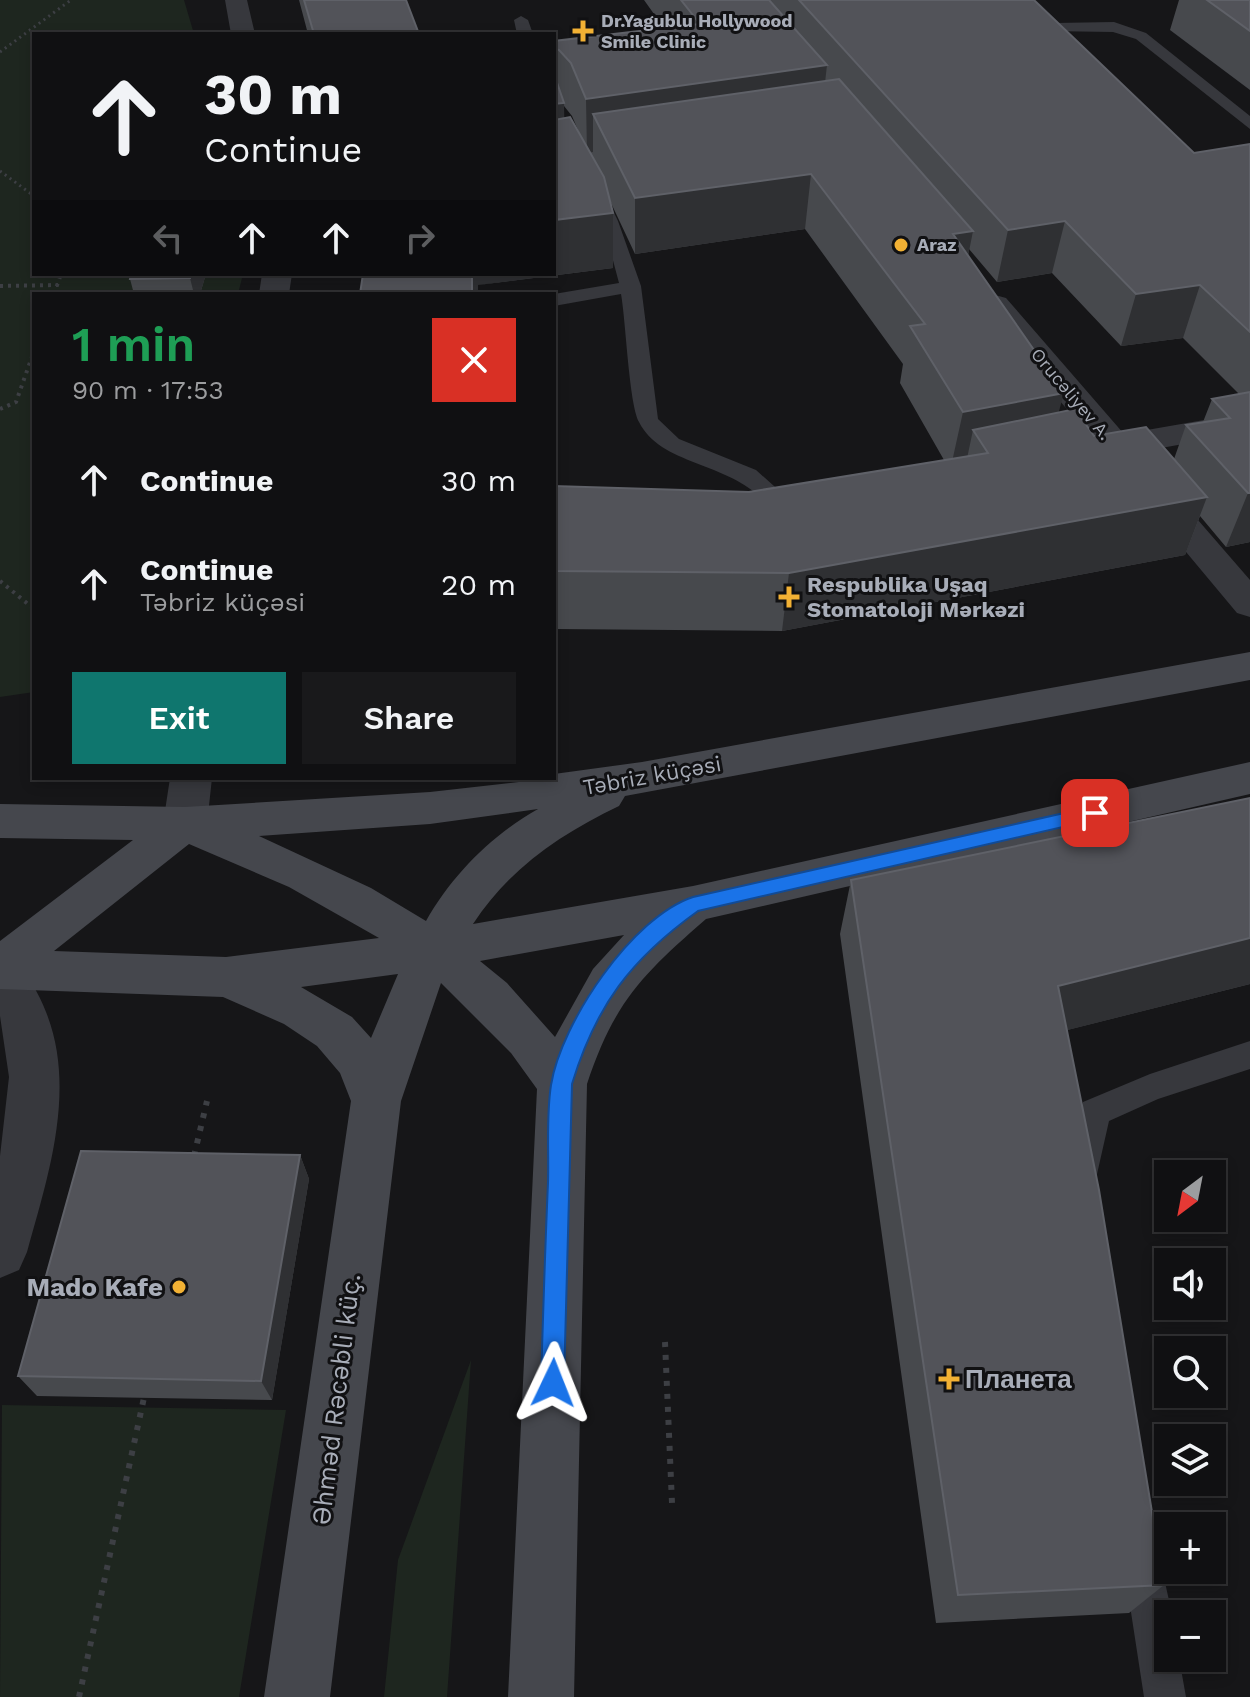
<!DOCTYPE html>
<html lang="en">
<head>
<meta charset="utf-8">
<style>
  :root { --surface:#101012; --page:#19191b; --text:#f1f3f6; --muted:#9c9d9f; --line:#303032; --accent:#0f766e }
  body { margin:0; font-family:"Work Sans",sans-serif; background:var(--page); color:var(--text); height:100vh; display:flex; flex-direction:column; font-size:30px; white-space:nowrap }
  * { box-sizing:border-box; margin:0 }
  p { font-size:26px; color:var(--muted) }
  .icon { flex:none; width:44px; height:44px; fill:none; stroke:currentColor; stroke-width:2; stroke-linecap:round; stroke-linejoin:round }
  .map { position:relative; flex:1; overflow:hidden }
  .details { position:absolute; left:32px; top:292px; width:524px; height:488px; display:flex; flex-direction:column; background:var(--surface); border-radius:0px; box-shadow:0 4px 12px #0003,0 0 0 2px var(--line) }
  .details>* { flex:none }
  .guide { position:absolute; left:32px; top:32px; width:524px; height:244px; border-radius:0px; box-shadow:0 4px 12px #0003,0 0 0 2px var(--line); background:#101012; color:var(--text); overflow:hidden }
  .needle { width:52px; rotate:212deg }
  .tools { position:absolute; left:1154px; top:1160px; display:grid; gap:16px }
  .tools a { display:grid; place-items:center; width:72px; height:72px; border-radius:0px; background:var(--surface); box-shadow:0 4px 12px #0003,0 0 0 2px var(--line); font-size:40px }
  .pin { position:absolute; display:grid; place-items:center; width:68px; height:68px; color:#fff; margin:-34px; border-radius:16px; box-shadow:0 4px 12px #0006 }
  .me { position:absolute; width:88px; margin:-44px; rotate:2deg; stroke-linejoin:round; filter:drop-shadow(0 0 6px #0008) }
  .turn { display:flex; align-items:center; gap:28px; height:168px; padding:0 40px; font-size:36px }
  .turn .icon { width:104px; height:104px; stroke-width:2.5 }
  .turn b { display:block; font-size:56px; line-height:68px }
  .lanes { display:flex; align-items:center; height:76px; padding:0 40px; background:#0003; justify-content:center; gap:40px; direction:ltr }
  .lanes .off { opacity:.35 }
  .round { display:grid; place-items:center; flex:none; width:84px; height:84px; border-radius:0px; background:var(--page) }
  .headline { display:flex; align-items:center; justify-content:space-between; height:136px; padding:0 40px }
  h1 { font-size:48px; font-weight:600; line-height:60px; color:#1e9e55 }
  .primary-button { display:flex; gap:16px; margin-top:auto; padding:16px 40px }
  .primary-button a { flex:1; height:92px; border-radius:0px; background:var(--accent); color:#fff; font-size:32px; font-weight:600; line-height:92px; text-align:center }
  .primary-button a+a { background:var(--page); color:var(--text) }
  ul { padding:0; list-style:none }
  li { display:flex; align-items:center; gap:24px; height:104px; padding:0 40px }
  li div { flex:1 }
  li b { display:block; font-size:30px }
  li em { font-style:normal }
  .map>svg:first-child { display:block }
</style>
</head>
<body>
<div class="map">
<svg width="1250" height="1697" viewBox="0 0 1250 1697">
  <rect width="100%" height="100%" fill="#161618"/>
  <path fill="#1e261f" d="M 0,0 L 184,0 L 194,34 L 34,34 L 34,274 L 243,274 L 238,294 L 34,294 L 34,692 L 0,697 Z
    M 471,1360 L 447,1697 L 384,1697 L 398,1560 Z
    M 2,1405 L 286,1410 L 239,1697 L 0,1697 Z"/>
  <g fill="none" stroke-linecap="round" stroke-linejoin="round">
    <path stroke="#3d3f44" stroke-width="3" stroke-dasharray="2 4" stroke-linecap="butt" d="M 0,52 L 71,0
      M 0,171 L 34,196"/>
    <path stroke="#3d3f44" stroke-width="4" stroke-dasharray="3 5" stroke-linecap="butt" d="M 0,286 L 58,285
      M 54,294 L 61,274
      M 0,409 L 16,402 L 34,351
      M 0,581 L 34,609"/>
    <path stroke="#3d3f44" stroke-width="6" stroke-dasharray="5 8" stroke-linecap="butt" d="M 194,1156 L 207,1101
      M 665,1342 L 672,1503
      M 79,1697 L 145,1393"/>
    <path fill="#37383d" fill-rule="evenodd" d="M 1006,0 L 1023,0 L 1055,23 L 1114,22 L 1146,33 L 1250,116 L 1250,129 L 1136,39 L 1113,32 L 1047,31 Z
      M 521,16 L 528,20 L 533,34 L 517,34 L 514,20 Z
      M 596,189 L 605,194 L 618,221 L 641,286 L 658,419 L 679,439 L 756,470 L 784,495 L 804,496 L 807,501 L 804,506 L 770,508 C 735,461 662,468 639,422 C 629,403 626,322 621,294 L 554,306 L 554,294 L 619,283 L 610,249 L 587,194 Z
      M 1250,1041 L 1250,1069 L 1158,1099 L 1109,1121 L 1095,1183 L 1083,1187 L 1071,1183 L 1066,1172 L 1083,1102 L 1150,1074 Z
      M 1143,1540 L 1157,1546 L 1172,1614 L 1168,1614 L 1168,1658 L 1179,1658 L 1186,1697 L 1144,1697 L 1123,1560 L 1129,1546 Z"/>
    <path fill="#37383d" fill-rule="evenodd" d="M 225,0 L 247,0 L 255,34 L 231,34 Z
      M 262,274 L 292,274 L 289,294 L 259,294 Z
      M 995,295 L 1006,298 L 1124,434 L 1250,412 L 1250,432 L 1139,452 L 1250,580 L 1250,617 L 1237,613 L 984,310 L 980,304 L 984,298 Z
      M 170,778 L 212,778 L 207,824 L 200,836 L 185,841 L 170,836 L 163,824 Z
      M 0,952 L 17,958 C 27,976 39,993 46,1012 C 77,1089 48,1177 27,1252 L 19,1270 L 0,1278 L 0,1156 L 9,1077 L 0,1016 Z"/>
    <path fill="#45474d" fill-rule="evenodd" d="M 1250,652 L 1250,680 L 625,796 L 619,806 C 559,835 510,868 473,924 L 693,886 L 1250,762 L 1250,794 L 706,919 C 643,974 614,1002 587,1084 L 574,1697 L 508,1697 L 537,1089 L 511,1053 L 441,983 L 401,1101 L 330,1697 L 264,1697 L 351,1101 L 340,1073 L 317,1046 L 284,1024 L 223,997 L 0,989 L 0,941 L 133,840 L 0,838 L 0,804 L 185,807 L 430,792 L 554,778 L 554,774 L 642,762 ZM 538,809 C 492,835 452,875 426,921 L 371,888 L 259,836 L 430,824 ZM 189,844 L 289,887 L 379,938 L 226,957 L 54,951 ZM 624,935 L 593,969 L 555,1037 L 507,983 L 480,961 ZM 398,974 L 371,1038 L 352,1017 L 301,987 Z"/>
  </g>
  <path fill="#47494d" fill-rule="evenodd" d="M 299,0 L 406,0 L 419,34 L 308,34 Z
    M 644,0 L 1034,0 L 1194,153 L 1250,144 L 1250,542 L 1226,547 L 1200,516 L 1185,555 L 782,631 L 554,629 L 554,486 L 749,492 L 944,460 L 900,383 L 903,364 L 805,229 L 635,254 L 611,203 L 613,268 L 478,285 L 554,274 L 554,41 L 664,28 ZM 564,106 L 572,116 L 581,137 L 564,118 ZM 969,249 L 997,282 L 1052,273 L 1121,346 L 1183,338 L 1239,394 L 1212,399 L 1203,422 L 1186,425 L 1174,459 L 1094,436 L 1058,413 L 968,256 Z
    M 1179,0 L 1250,0 L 1250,90 L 1170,30 Z
    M 131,274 L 206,274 L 200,294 L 134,294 L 130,279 Z
    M 1250,798 L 1250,984 L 1067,1030 L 1164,1585 L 1129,1613 L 936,1623 L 840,934 L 851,880 Z
    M 300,1155 L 309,1179 L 272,1400 L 37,1396 L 18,1376 Z"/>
  <path fill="#2f3033" d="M 827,65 L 821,118 L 593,114 L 593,152 L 587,153 L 586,99 Z
    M 564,103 L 565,156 L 554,159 L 554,104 Z
    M 811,174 L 805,229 L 635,254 L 635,198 Z
    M 613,213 L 613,268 L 478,285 L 478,294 L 472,294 L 472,274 L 554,274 L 554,220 Z
    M 1065,221 L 1052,273 L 997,282 L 1008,230 Z
    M 973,231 L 962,287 L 953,234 Z
    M 191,274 L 206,274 L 200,294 L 194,294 L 190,278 Z
    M 1200,285 L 1183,338 L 1121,346 L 1136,294 Z
    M 1064,393 L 1048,451 L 988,453 L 973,430 L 965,468 L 950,471 L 963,412 Z
    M 1248,493 L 1250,493 L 1250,542 L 1226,547 Z
    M 1207,497 L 1185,555 L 782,631 L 789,573 Z
    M 1250,938 L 1250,984 L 1036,1038 L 1058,986 Z
    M 300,1155 L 309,1179 L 272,1400 L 261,1381 Z"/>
  <path fill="#525359" stroke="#5f6168" stroke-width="2" d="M 304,0 L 406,0 L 419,34 L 314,34 Z
    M 681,0 L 769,0 L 827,65 L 586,99 L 571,63 L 559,50 L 554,49 L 554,41 L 700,24 Z
    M 799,0 L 1034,0 L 1194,153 L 1250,144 L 1250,332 L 1200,285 L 1136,294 L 1065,221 L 1008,230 Z
    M 1207,0 L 1250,0 L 1250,31 Z
    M 554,74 L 564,103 L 554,104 Z
    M 839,79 L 973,231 L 953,234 L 1064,393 L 963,412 L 910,326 L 925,324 L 811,174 L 635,198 L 593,114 Z
    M 570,117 L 604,177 L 613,213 L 554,220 L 554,120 Z
    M 131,274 L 191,274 L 190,278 L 130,279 Z
    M 363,274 L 472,274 L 472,294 L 360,294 Z
    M 1250,392 L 1250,493 L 1248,493 L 1186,425 L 1230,418 L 1212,399 Z
    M 1075,409 L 1094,436 L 1146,427 L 1207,497 L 789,573 L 554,571 L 554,486 L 749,492 L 988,453 L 973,430 Z
    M 1250,798 L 1250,938 L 1058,986 L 1099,1190 L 1164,1585 L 958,1595 L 851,880 Z
    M 81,1151 L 300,1155 L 261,1381 L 18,1376 Z"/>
  <path fill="#1a73e8" stroke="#114b97" stroke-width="2" d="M 1095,806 L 1104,813 L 1102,818 L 698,911 C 631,959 596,1005 572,1084 L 564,1383 L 561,1392 L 553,1395 L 544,1392 L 541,1383 C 543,1316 545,1249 548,1183 C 549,1151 546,1117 551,1085 C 561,1023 632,917 693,897 Z"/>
  <g fill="#f2b134" stroke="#111113" stroke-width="3">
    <path d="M579 19h8v8h8v8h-8v8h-8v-8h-8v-8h8z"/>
    <circle cx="901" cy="245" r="8"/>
    <path d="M785 585h8v8h8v8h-8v8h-8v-8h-8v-8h8z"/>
    <circle cx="179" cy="1287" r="8"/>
    <path d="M945 1367h8v8h8v8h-8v8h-8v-8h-8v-8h8z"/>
  </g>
  <g text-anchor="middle" stroke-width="6" stroke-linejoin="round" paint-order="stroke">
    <g font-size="18" font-weight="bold" fill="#a8adb8" stroke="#111113" text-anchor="start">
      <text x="601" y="27">Dr.Yagublu Hollywood<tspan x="601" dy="21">Smile Clinic</tspan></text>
      <text x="917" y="251">Araz</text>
    </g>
    <g font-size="18" fill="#a8adb8" stroke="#111113">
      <text transform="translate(1071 394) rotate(50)" y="6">Orucəliyev A.</text>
    </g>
    <g font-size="22" font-weight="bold" fill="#a8adb8" stroke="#111113" text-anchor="start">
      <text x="807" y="592">Respublika Uşaq<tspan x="807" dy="25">Stomatoloji Mərkəzi</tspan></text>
    </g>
    <g font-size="22" fill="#a8adb8" stroke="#111113">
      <text transform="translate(652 775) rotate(-10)" y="8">Təbriz küçəsi</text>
    </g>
    <g font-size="26" font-weight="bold" fill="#a8adb8" stroke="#111113" text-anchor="end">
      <text x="163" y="1296">Mado Kafe</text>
      <text x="965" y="1388" text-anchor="start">Планета</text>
    </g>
    <g font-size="26" fill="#a8adb8" stroke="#111113">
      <text transform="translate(336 1399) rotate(-83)" y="9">Əhməd Rəcəbli küç.</text>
    </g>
  </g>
</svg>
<div class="tools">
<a><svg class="needle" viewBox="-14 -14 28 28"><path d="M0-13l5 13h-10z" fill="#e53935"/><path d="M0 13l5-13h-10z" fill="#9c9d9f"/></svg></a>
<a><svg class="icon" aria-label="sound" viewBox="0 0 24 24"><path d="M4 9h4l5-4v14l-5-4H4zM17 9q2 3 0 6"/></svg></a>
<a><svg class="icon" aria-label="search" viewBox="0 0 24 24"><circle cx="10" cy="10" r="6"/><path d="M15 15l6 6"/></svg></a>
<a><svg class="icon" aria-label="layers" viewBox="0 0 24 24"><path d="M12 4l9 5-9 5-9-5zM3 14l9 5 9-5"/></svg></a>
<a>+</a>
<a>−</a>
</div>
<div class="pin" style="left:1095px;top:813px;background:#d93025"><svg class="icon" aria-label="arrive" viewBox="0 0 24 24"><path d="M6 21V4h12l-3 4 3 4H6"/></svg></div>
<svg class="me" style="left:553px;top:1383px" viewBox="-20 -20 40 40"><path d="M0-17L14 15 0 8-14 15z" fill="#1a73e8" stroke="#fff" stroke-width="4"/></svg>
<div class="guide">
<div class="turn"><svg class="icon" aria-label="ahead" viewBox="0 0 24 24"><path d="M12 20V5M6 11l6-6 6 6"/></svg><div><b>30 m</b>Continue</div></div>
<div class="lanes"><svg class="icon off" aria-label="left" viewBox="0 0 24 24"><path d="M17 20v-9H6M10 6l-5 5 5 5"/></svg><svg class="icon" aria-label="ahead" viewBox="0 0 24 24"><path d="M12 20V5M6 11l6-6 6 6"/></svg><svg class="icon" aria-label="ahead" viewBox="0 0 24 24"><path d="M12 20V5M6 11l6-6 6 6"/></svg><svg class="icon off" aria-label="right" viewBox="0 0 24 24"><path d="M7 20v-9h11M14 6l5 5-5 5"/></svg></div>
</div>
<section class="details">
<div class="headline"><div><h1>1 min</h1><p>90 m · 17:53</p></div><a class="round" style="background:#d93025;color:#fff"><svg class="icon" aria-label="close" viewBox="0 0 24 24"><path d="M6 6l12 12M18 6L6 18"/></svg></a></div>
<ul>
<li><svg class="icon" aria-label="ahead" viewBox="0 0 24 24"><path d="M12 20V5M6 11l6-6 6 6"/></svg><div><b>Continue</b></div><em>30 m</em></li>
<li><svg class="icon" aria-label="ahead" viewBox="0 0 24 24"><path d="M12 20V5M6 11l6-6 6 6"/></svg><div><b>Continue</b><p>Təbriz küçəsi</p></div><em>20 m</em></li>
</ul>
<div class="primary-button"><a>Exit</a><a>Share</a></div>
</section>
</div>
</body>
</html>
